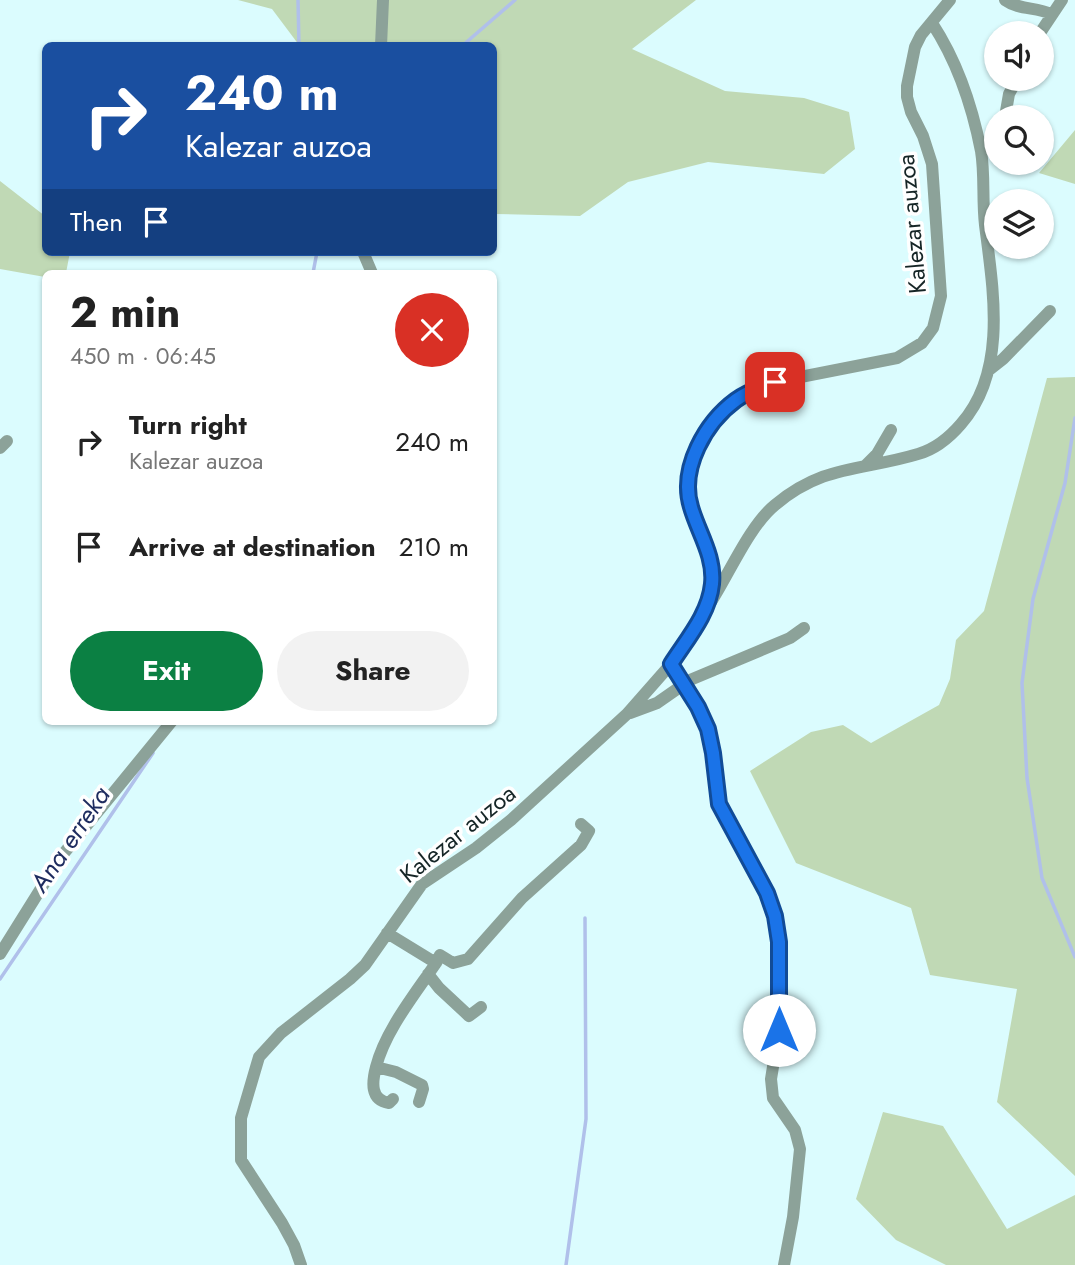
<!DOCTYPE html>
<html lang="en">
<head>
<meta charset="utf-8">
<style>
  :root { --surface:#fff; --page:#f2f2f2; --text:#222; --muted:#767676; --accent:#0b8043 }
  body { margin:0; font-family:Jost,sans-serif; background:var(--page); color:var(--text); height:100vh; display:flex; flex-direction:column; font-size:26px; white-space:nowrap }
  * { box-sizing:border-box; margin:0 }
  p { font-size:23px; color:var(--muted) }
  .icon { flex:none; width:38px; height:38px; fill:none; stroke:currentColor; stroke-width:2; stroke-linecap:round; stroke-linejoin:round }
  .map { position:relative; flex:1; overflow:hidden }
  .drawer { position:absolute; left:42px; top:270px; width:455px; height:455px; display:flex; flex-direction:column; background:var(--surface); border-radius:10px; box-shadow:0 2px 5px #0004 }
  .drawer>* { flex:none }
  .hud { position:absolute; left:42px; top:42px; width:455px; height:214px; border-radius:10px; box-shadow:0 2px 5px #0004; background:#1a4fa0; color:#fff; overflow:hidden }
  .controls { position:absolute; left:984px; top:21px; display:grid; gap:14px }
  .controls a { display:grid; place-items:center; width:70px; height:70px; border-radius:50%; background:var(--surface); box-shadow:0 2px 5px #0004; font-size:35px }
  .pin { position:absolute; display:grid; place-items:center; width:60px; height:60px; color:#fff; margin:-30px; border-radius:14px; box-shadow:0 4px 10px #0006 }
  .me { position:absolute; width:77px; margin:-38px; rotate:0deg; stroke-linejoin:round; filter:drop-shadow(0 0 5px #0008) }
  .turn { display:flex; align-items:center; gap:24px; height:147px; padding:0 28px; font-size:32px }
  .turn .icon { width:91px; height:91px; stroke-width:2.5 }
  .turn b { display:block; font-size:49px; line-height:60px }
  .then { display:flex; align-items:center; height:66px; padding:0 28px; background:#0003; gap:14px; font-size:26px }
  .round { display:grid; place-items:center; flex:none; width:74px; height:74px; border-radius:37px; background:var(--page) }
  .overview { display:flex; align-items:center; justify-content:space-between; height:119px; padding:0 28px }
  h1 { font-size:42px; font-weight:700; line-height:52px }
  .button { display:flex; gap:14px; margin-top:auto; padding:14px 28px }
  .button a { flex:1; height:80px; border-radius:42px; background:var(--accent); color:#fff; font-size:28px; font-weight:700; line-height:80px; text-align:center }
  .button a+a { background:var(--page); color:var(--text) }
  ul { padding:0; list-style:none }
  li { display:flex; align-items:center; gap:21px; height:105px; padding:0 28px }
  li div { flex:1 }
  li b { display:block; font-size:26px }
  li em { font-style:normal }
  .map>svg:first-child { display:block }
</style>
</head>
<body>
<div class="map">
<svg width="1075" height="1265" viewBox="0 0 1075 1265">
  <rect width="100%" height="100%" fill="#dbfcfe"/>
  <path fill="#c0d9b5" d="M 238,0 L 696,0 L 632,49 L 725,91 L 804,98 L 849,112 L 855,149 L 824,174 L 708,162 L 628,182 L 580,216 L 494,214 L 494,46 L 299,45 L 272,9 Z
    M 1075,130 L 1075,184 L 1039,173 Z
    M 0,181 L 45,216 L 46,252 L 70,252 L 66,273 L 46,273 L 45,277 L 0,269 Z
    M 1075,377 L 1075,1176 L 997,1102 L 1017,989 L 930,975 L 911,908 L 796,863 L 750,771 L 811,732 L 843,725 L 871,743 L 939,705 L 950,679 L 956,640 L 984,611 L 1047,378 Z
    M 883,1112 L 943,1126 L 1007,1229 L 1075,1195 L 1075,1265 L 946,1265 L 896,1240 L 856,1199 Z"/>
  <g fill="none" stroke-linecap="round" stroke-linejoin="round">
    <path stroke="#b0c0ea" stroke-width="3.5" d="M 298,0 L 299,46
      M 462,46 L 515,0
      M 313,273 L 317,252
      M 1075,418 L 1065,483 L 1033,599 L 1022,683 L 1027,778 L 1042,878 L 1075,957
      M 0,979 L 153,753
      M 566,1265 L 586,1119 L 585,918"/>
    <path stroke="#8ca299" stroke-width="12" d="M 1005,0 C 1019,10 1036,7 1051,14
      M 932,23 C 957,61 972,105 981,151
      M 1040,33 L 1062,0
      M 381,46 L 383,0
      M 1005,117 L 1009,94 L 1017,79
      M 363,252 L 372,273
      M 989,370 L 1003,359 L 1050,311
      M 0,448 L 7,441
      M 866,465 L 877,454 L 891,430
      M 711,602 C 729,574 750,525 775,505 C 824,464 862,471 918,454 C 936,449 949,438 961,424 C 1008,371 993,289 985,225 C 982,200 985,175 981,151 L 993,144 L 996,138
      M 671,664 L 698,707 L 707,729 L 713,753 L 719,804 L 767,893 L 774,916 L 779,942 L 779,1030 L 771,1079 L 773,1098 L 795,1130 L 800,1149 L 793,1217 L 784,1265
      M 630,713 L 657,703 L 690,680 L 790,638 L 804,628
      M 387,933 L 436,963 C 415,994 385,1031 376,1067 L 396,1072 L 422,1085 L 423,1089 L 419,1102
      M 0,954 L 60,858 L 172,721
      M 436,963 L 440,955 L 453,963 L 468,959 L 522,898 L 581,845 L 589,831 L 581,824
      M 428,974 L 439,988 L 469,1016 L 481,1007
      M 376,1067 C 372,1082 370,1100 389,1103 L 393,1099
      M 301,1265 L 294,1245 L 282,1223 L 241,1160 L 241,1118 L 259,1057 L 281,1033 L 350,979 L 365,965 L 422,884 L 476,848 L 511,820 L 627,714 L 671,664 L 703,615 L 709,597 L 711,568 L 690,506 L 688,487 L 698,448 L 709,428 L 719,415 L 750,391 L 775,382 L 897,358 L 922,343 L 933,328 L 941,296 L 932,164 L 923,136 L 911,112 L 907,97 L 907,86 L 915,47 L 921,35 L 950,0"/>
  </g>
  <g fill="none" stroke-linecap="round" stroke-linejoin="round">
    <g stroke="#114b97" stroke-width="18">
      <path id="route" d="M 775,382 C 762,387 748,391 736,400 C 706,422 679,468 691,507 C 698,532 715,556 712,584 C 709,614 687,639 671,664 L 698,707 L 708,729 L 713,753 L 719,804 L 767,893 L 775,916 L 779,942 L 779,1030"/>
    </g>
    <use href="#route" stroke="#1a73e8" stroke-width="12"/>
  </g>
  <g text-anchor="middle" stroke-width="7" stroke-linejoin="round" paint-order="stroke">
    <g font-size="24" fill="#152526" stroke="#fff">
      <text transform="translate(912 224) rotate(-95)" y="8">Kalezar auzoa</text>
      <text transform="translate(458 834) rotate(-39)" y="8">Kalezar auzoa</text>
    </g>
    <g font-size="26" font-style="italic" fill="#1e2c5f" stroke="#fff">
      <text transform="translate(70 839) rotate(-56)" y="9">Ana erreka</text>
    </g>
  </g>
</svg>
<div class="controls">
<a><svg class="icon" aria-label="sound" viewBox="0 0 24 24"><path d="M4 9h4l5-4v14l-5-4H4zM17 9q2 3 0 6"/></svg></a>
<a><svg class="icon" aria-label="search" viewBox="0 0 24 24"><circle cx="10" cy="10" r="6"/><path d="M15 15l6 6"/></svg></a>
<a><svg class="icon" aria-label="layers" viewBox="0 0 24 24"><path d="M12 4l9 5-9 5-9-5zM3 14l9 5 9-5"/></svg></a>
</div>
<div class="pin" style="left:775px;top:382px;background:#d93025"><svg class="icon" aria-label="arrive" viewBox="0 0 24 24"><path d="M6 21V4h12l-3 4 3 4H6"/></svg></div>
<svg class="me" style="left:779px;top:1030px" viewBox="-20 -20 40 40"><circle r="19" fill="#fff"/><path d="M0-13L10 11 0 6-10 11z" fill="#1a73e8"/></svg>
<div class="hud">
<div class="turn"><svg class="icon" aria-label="right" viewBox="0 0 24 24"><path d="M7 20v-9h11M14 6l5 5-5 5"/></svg><div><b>240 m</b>Kalezar auzoa</div></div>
<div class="then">Then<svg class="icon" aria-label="arrive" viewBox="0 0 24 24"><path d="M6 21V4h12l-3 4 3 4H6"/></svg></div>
</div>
<section class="drawer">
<div class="overview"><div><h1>2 min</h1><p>450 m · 06:45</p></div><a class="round" style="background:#d93025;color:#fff"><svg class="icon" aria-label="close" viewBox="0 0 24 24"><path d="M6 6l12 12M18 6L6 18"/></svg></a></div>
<ul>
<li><svg class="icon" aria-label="right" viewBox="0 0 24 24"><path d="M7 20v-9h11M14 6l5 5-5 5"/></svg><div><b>Turn right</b><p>Kalezar auzoa</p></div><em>240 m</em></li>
<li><svg class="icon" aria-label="arrive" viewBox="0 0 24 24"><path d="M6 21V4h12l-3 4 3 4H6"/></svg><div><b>Arrive at destination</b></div><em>210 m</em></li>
</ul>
<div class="button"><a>Exit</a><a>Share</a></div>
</section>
</div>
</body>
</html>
